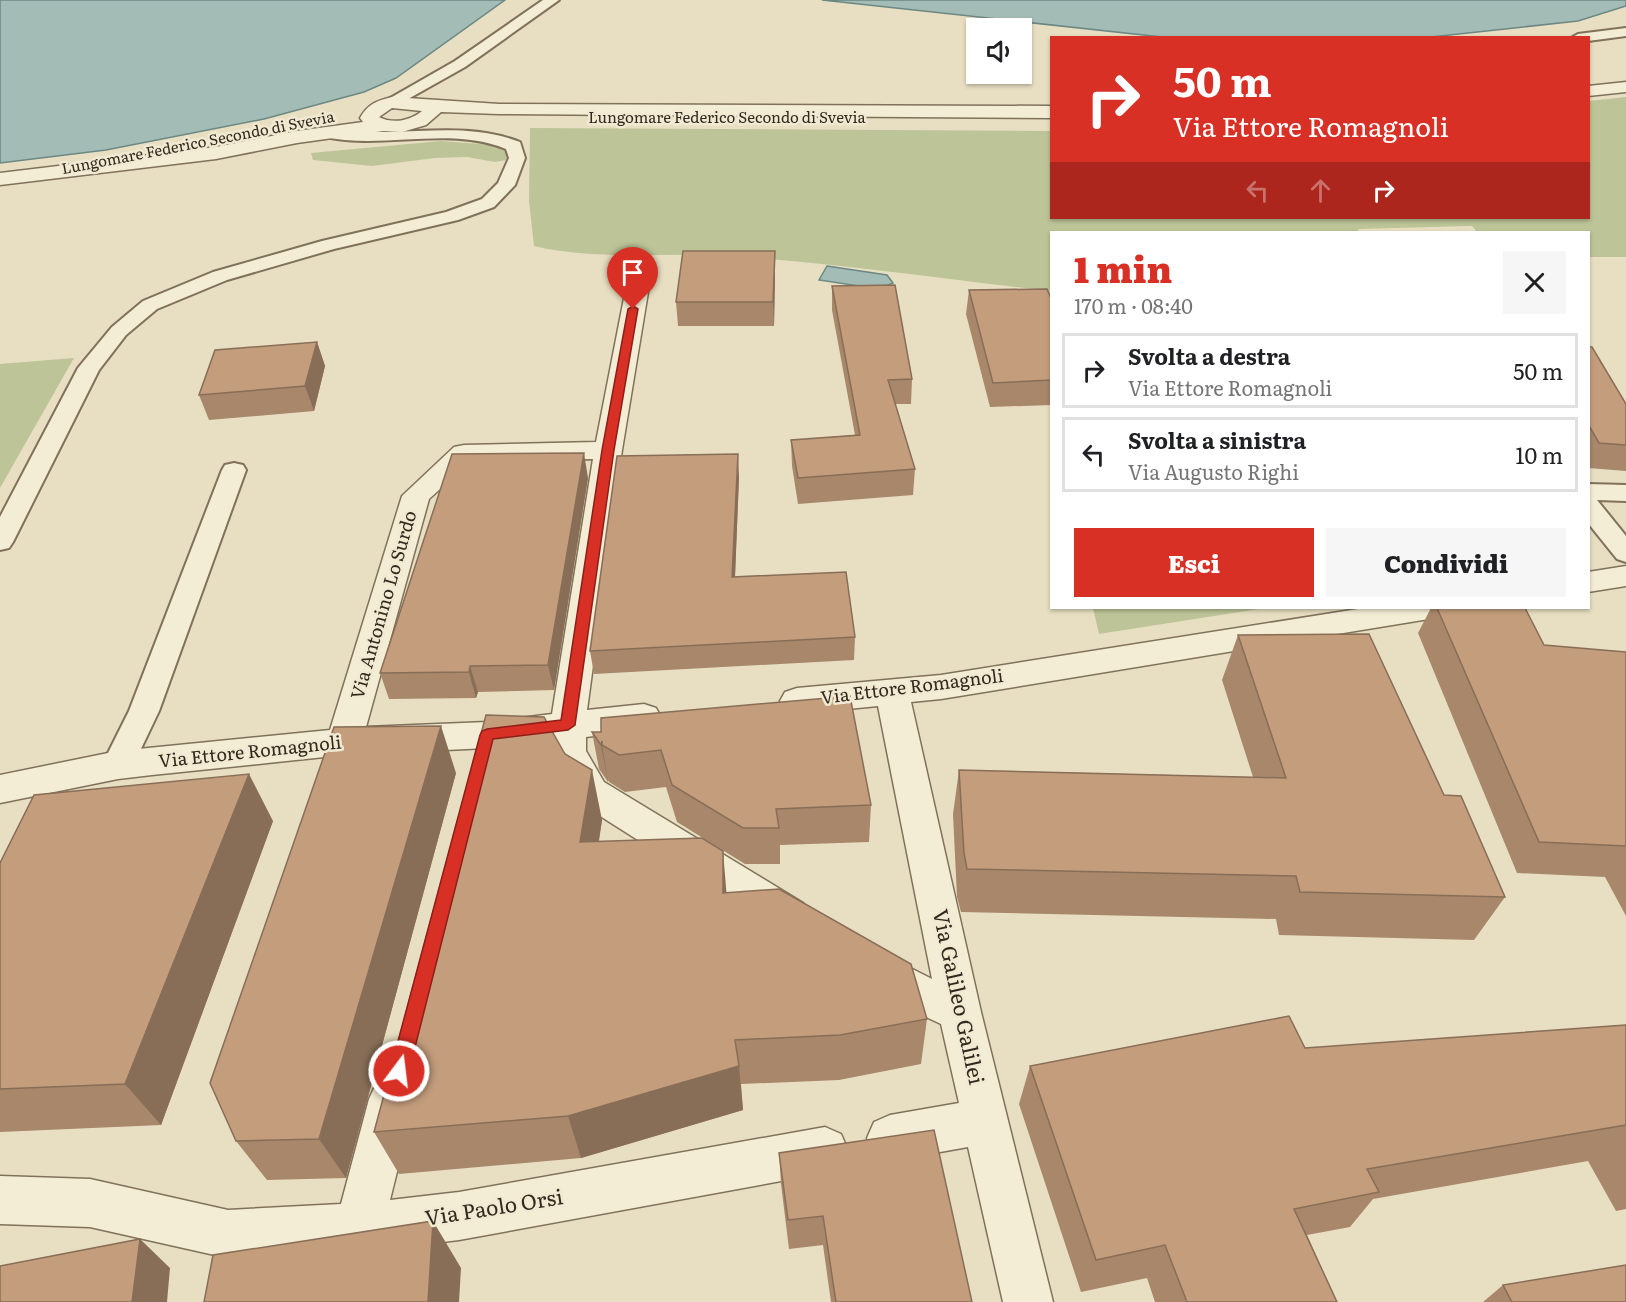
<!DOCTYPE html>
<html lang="it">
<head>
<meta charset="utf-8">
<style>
  :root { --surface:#fff; --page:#f6f6f6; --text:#202124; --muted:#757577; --line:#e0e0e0; --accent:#d93025 }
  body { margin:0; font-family:Literata,serif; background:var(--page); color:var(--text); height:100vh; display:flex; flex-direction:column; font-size:22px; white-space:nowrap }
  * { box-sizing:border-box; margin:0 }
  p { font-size:20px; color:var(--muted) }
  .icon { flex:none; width:33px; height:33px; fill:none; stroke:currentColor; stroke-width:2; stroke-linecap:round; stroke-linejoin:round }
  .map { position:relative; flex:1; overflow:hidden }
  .side { position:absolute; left:1050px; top:231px; width:540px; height:378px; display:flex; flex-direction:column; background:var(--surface); border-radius:0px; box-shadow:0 2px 4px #0004 }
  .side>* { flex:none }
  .top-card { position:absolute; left:1050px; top:36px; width:540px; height:183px; border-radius:0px; box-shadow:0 2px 4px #0004; background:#d93025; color:#fff; overflow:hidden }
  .buttons { position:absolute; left:966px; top:18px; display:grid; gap:12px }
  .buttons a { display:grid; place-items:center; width:66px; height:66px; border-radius:0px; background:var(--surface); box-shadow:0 2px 4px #0004; font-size:30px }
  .pin { position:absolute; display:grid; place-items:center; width:51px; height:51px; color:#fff; margin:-62px -26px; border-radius:50% 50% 50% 0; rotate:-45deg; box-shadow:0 0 6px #0007 }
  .pin .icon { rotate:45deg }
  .me { position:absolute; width:66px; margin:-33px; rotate:15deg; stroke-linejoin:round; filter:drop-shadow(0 0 4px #0008) }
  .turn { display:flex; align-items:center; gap:21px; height:126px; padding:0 24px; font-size:27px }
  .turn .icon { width:78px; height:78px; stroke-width:2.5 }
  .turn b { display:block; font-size:42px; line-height:51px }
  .lanes { display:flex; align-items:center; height:57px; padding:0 24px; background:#0003; justify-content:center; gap:30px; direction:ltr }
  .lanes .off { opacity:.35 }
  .round { display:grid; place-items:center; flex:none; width:63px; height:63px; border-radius:0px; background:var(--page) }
  .headline { display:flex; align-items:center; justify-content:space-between; height:102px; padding:0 24px }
  h1 { font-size:36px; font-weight:800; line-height:45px; color:var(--accent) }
  .primary-button { display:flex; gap:12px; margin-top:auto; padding:12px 24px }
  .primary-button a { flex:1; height:69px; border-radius:0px; background:var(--accent); color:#fff; font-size:24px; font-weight:800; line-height:69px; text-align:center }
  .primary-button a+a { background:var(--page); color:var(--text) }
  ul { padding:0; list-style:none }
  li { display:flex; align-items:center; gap:18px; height:75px; margin:0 12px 9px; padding:0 12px; border:3px solid var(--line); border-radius:0px }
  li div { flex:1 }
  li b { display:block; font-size:22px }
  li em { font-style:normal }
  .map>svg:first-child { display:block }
</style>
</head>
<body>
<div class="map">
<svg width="1626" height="1302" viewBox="0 0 1626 1302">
  <rect width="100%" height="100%" fill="#e8dfc2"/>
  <path fill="#bdc598" d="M 1626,97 L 1626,257 L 1589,257 L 1588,232 L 1477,232 L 1472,226 L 1358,229 L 1359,232 L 1052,232 L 1051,291 C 944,279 837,263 729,256 C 664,252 597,261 534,246 L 529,201 L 530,128 L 1051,131 L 1052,218 L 1588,218 L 1589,101 Z
    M 441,141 L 494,145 L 510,150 L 506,160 L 495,162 L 467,157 L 435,158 L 372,166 L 313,160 L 311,153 Z
    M 74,358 L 0,488 L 0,364 Z
    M 1093,608 L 1265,608 L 1099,634 Z"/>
  <path fill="#a4bcb6" stroke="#6c8883" stroke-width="1.5" d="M 0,0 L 505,0 L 396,78 L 364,92 L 264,119 L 106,150 L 0,163 Z
    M 822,0 L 1626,0 L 1626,6 L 1578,21 L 1431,37 L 1171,38 Z
    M 827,266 L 887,275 L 893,283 L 879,289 L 819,280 Z"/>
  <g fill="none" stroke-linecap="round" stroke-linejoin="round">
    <g stroke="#80715b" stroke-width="4">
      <path id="service" d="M 543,0 L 559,0 L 465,67 L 392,108 L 380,108 L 378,105 L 455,61 Z
        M 1626,28 L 1626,36 L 1588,41 L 1588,38 L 1571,38 L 1578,34 Z
        M 327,128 C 347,131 367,132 387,132 C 433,131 476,125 520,142 L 525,158 L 515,185 L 494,207 L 458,220 L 334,249 L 227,280 L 157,309 L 126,335 L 99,370 L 13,542 L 9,548 L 0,550 L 0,517 L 78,368 L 112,327 L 143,301 L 213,272 L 322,241 L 446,212 L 482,199 L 498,183 L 509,158 L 506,149 C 448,125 382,151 321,136 L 319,133 L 321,130 Z
        M 234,463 L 243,465 L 246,470 L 159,711 L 129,774 L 118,777 L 107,774 L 102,765 L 129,711 L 222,470 L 225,465 Z
        M 1588,484 L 1626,485 L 1626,501 L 1597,500 L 1626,536 L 1626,562 L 1617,559 L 1588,523 Z"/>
    </g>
    <g stroke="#80715b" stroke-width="3">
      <path id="minor" d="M 642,255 L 650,257 L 653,262 L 622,450 L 587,710 L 644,704 L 656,708 L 661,717 L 656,726 L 644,730 L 586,737 L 586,751 L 604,782 L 803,903 L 809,915 L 803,927 L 789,932 L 775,927 L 578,802 L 550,752 L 550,741 L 487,748 L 344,755 L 152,775 L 118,779 L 0,803 L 0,775 L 118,751 L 330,730 L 402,496 L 454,447 L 464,445 L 596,442 L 631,262 L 634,257 ZM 593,459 L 552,714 L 487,722 L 366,727 L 429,499 L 471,461 Z
        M 1626,566 L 1626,586 L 1588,592 L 1588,572 Z
        M 1364,608 L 1445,608 L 1440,616 L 1429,619 L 941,699 L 911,702 L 981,1012 L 1053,1302 L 1003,1302 L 968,1147 L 890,1161 L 874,1154 L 867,1138 L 874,1122 L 890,1115 L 959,1103 L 941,1024 L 892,1001 L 864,984 L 858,971 L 864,958 L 879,952 L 932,979 L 878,706 L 797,714 L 785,710 L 780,701 L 785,692 L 797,688 L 941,675 Z
        M 392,1077 L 408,1084 L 415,1099 L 390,1200 L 459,1192 L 825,1127 L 841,1134 L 848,1150 L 841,1166 L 825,1173 L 459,1240 L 359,1252 L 228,1258 L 90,1227 L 0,1224 L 0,1176 L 90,1179 L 228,1210 L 341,1204 L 369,1099 L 376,1084 Z"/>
    </g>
    <g stroke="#80715b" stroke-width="3">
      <path id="tertiary" d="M 1626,82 L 1626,92 L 1588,96 L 1588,86 Z
        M 392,97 L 499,104 L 1052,106 L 1052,118 L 499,114 L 441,112 L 426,125 L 402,132 L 383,131 L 297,143 L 216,159 L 0,185 L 0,173 L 216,147 L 297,131 L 363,122 L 360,118 C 368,104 376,101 392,97 ZM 392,108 L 422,111 C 410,121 393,124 379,117 Z"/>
    </g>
    <use href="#service" fill="#f4edd5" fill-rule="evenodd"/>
    <use href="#minor" fill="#f4edd5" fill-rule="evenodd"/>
    <use href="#tertiary" fill="#f4edd5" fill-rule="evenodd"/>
  </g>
  <path fill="#a8876b" d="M 775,251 L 775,274 L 774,326 L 678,326 L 676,302 Z
    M 832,286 L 912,379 L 911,404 L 895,404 L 915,469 L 913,495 L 798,504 L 792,466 L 791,440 L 855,435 L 832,310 Z
    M 969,290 L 1052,300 L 1052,405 L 990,407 L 966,314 Z
    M 317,342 L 325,366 L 314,411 L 209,420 L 199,395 Z
    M 1588,347 L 1626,404 L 1626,471 L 1588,468 Z
    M 739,477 L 735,577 L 855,637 L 854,660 L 594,674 L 590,651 Z
    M 588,478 L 554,690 L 478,692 L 476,698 L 389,699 L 380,673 Z
    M 1431,608 L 1525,608 L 1544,645 L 1626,652 L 1626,916 L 1605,877 L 1517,873 L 1418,633 Z
    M 1238,635 L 1444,795 L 1505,897 L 1474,940 L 1279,935 L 1276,919 L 961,912 L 957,897 L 953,814 L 959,770 L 1253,777 L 1222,680 Z
    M 592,732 L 871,805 L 869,842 L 780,845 L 780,864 L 745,864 L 677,822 L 666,787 L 625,792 L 609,782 L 608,780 L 608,782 L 599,769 Z
    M 565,754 L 602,820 L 599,841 L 727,893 L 927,1019 L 921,1064 L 839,1080 L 741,1084 L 743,1110 L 581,1158 L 399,1174 L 374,1132 Z
    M 456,773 L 346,1178 L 267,1180 L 236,1141 Z
    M 273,821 L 161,1125 L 0,1132 L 0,863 Z
    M 1626,1025 L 1626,1209 L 1616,1211 L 1588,1161 L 1373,1199 L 1350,1227 L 1307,1235 L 1337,1302 L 1155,1302 L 1147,1278 L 1081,1292 L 1019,1104 L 1030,1066 L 1305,1048 Z
    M 779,1153 L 972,1302 L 831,1302 L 823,1245 L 789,1249 L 781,1184 Z
    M 1503,1285 L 1626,1302 L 1483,1302 Z"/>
  <path fill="#886e57" d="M 775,251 L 775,274 L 774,326 L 773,302 Z
    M 317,342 L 325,366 L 314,411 L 305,386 Z
    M 584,453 L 588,478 L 554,690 L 548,665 Z
    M 738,454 L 739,477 L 734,601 L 732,577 Z
    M 470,666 L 478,692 L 476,698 L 469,672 Z
    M 441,726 L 456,773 L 346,1178 L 319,1139 Z
    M 601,745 L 602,745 L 608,782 Z
    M 592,770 L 602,820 L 591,890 L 580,842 Z
    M 249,774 L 273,821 L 161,1125 L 125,1084 Z
    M 723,851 L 727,899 L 723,893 Z
    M 739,1066 L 743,1110 L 581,1158 L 568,1116 Z
    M 433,1221 L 461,1268 L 459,1302 L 428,1302 Z
    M 140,1239 L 170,1268 L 167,1302 L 132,1302 Z"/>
  <path fill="#c39d7c" stroke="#886e57" stroke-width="1.5" d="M 683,251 L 775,251 L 773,302 L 676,302 Z
    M 895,285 L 912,379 L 888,380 L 915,469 L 798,478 L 791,440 L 860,435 L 832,286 Z
    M 1047,289 L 1052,300 L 1052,380 L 993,383 L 969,290 Z
    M 317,342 L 305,386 L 199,395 L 215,350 Z
    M 1588,347 L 1592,347 L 1626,404 L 1626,445 L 1599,443 L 1588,424 Z
    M 584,453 L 548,665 L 470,666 L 469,672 L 380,673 L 452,454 Z
    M 738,454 L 732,577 L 846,572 L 855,637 L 590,651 L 617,456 Z
    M 1437,608 L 1525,608 L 1544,645 L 1626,652 L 1626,846 L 1539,842 Z
    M 1369,634 L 1444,795 L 1461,796 L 1505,897 L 1300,892 L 1296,876 L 967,869 L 964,853 L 959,770 L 1286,778 L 1238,635 Z
    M 850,696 L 871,805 L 776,809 L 779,828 L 743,828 L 672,785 L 661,750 L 619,755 L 602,745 L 602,741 L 601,745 L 592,732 L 601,732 L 601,718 Z
    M 486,715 L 544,717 L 565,754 L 592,770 L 580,842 L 702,838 L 723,851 L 723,893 L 779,889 L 911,964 L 927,1019 L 840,1035 L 735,1040 L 739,1066 L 568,1116 L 374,1132 Z
    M 441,726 L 319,1139 L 236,1141 L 210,1083 L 334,727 Z
    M 249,774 L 125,1084 L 0,1089 L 0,863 L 34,795 Z
    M 1289,1016 L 1305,1048 L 1626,1025 L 1626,1125 L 1367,1169 L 1379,1192 L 1294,1209 L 1337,1302 L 1187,1302 L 1165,1245 L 1096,1260 L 1030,1066 Z
    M 934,1130 L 972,1302 L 836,1302 L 823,1216 L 788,1220 L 779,1153 Z
    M 433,1221 L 428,1302 L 204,1302 L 213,1255 Z
    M 140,1239 L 132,1302 L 0,1302 L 0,1266 Z
    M 1626,1265 L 1626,1302 L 1512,1302 L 1503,1285 Z"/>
  <path fill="#d93025" stroke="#8d1f18" stroke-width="1.5" d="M 633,306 L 638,309 L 614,450 L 575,725 L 568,730 L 493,739 L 409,1071 L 406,1077 L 399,1080 L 393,1077 L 390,1071 L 480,735 L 482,731 L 487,729 L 561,720 L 602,450 L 628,309 Z"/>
  <g text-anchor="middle" stroke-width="5" stroke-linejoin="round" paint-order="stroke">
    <g font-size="15" fill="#32291e" stroke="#f1e9d1">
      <text x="727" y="123">Lungomare Federico Secondo di Svevia</text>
      <text transform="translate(198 143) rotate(-11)" y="5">Lungomare Federico Secondo di Svevia</text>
    </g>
    <g font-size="18" fill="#32291e" stroke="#f1e9d1">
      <text transform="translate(384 605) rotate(-74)" y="6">Via Antonino Lo Surdo</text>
      <text transform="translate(912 687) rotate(-7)" y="6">Via Ettore Romagnoli</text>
      <text transform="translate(250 752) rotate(-6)" y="6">Via Ettore Romagnoli</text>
    </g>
    <g font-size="21" fill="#32291e" stroke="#f1e9d1">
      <text transform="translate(958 997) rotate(78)" y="7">Via Galileo Galilei</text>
      <text transform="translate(494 1208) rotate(-9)" y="7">Via Paolo Orsi</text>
    </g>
  </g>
</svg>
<div class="buttons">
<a><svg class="icon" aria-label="sound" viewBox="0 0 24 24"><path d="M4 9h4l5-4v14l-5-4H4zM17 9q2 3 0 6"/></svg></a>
</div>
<div class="pin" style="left:633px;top:309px;background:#d93025"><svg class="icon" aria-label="arrive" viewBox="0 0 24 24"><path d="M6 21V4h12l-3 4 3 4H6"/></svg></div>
<svg class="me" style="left:399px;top:1071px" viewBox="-20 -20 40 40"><circle r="17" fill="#d93025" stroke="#fff" stroke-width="3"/><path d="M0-11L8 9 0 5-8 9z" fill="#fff"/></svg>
<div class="top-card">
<div class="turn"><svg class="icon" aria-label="right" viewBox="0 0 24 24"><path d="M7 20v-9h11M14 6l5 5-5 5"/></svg><div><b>50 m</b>Via Ettore Romagnoli</div></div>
<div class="lanes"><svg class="icon off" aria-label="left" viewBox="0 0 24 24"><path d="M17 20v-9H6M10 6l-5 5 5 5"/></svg><svg class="icon off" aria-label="ahead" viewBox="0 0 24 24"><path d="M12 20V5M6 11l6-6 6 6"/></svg><svg class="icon" aria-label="right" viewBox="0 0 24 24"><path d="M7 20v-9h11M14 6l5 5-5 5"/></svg></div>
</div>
<section class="side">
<div class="headline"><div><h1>1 min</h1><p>170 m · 08:40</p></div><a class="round"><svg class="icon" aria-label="close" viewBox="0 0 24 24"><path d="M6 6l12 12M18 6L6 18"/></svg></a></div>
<ul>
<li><svg class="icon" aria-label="right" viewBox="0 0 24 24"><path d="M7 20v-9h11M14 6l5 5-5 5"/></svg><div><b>Svolta a destra</b><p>Via Ettore Romagnoli</p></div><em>50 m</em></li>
<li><svg class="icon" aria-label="left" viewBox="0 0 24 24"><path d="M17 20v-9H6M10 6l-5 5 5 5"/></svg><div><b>Svolta a sinistra</b><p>Via Augusto Righi</p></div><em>10 m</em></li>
</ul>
<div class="primary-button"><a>Esci</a><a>Condividi</a></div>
</section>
</div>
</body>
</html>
